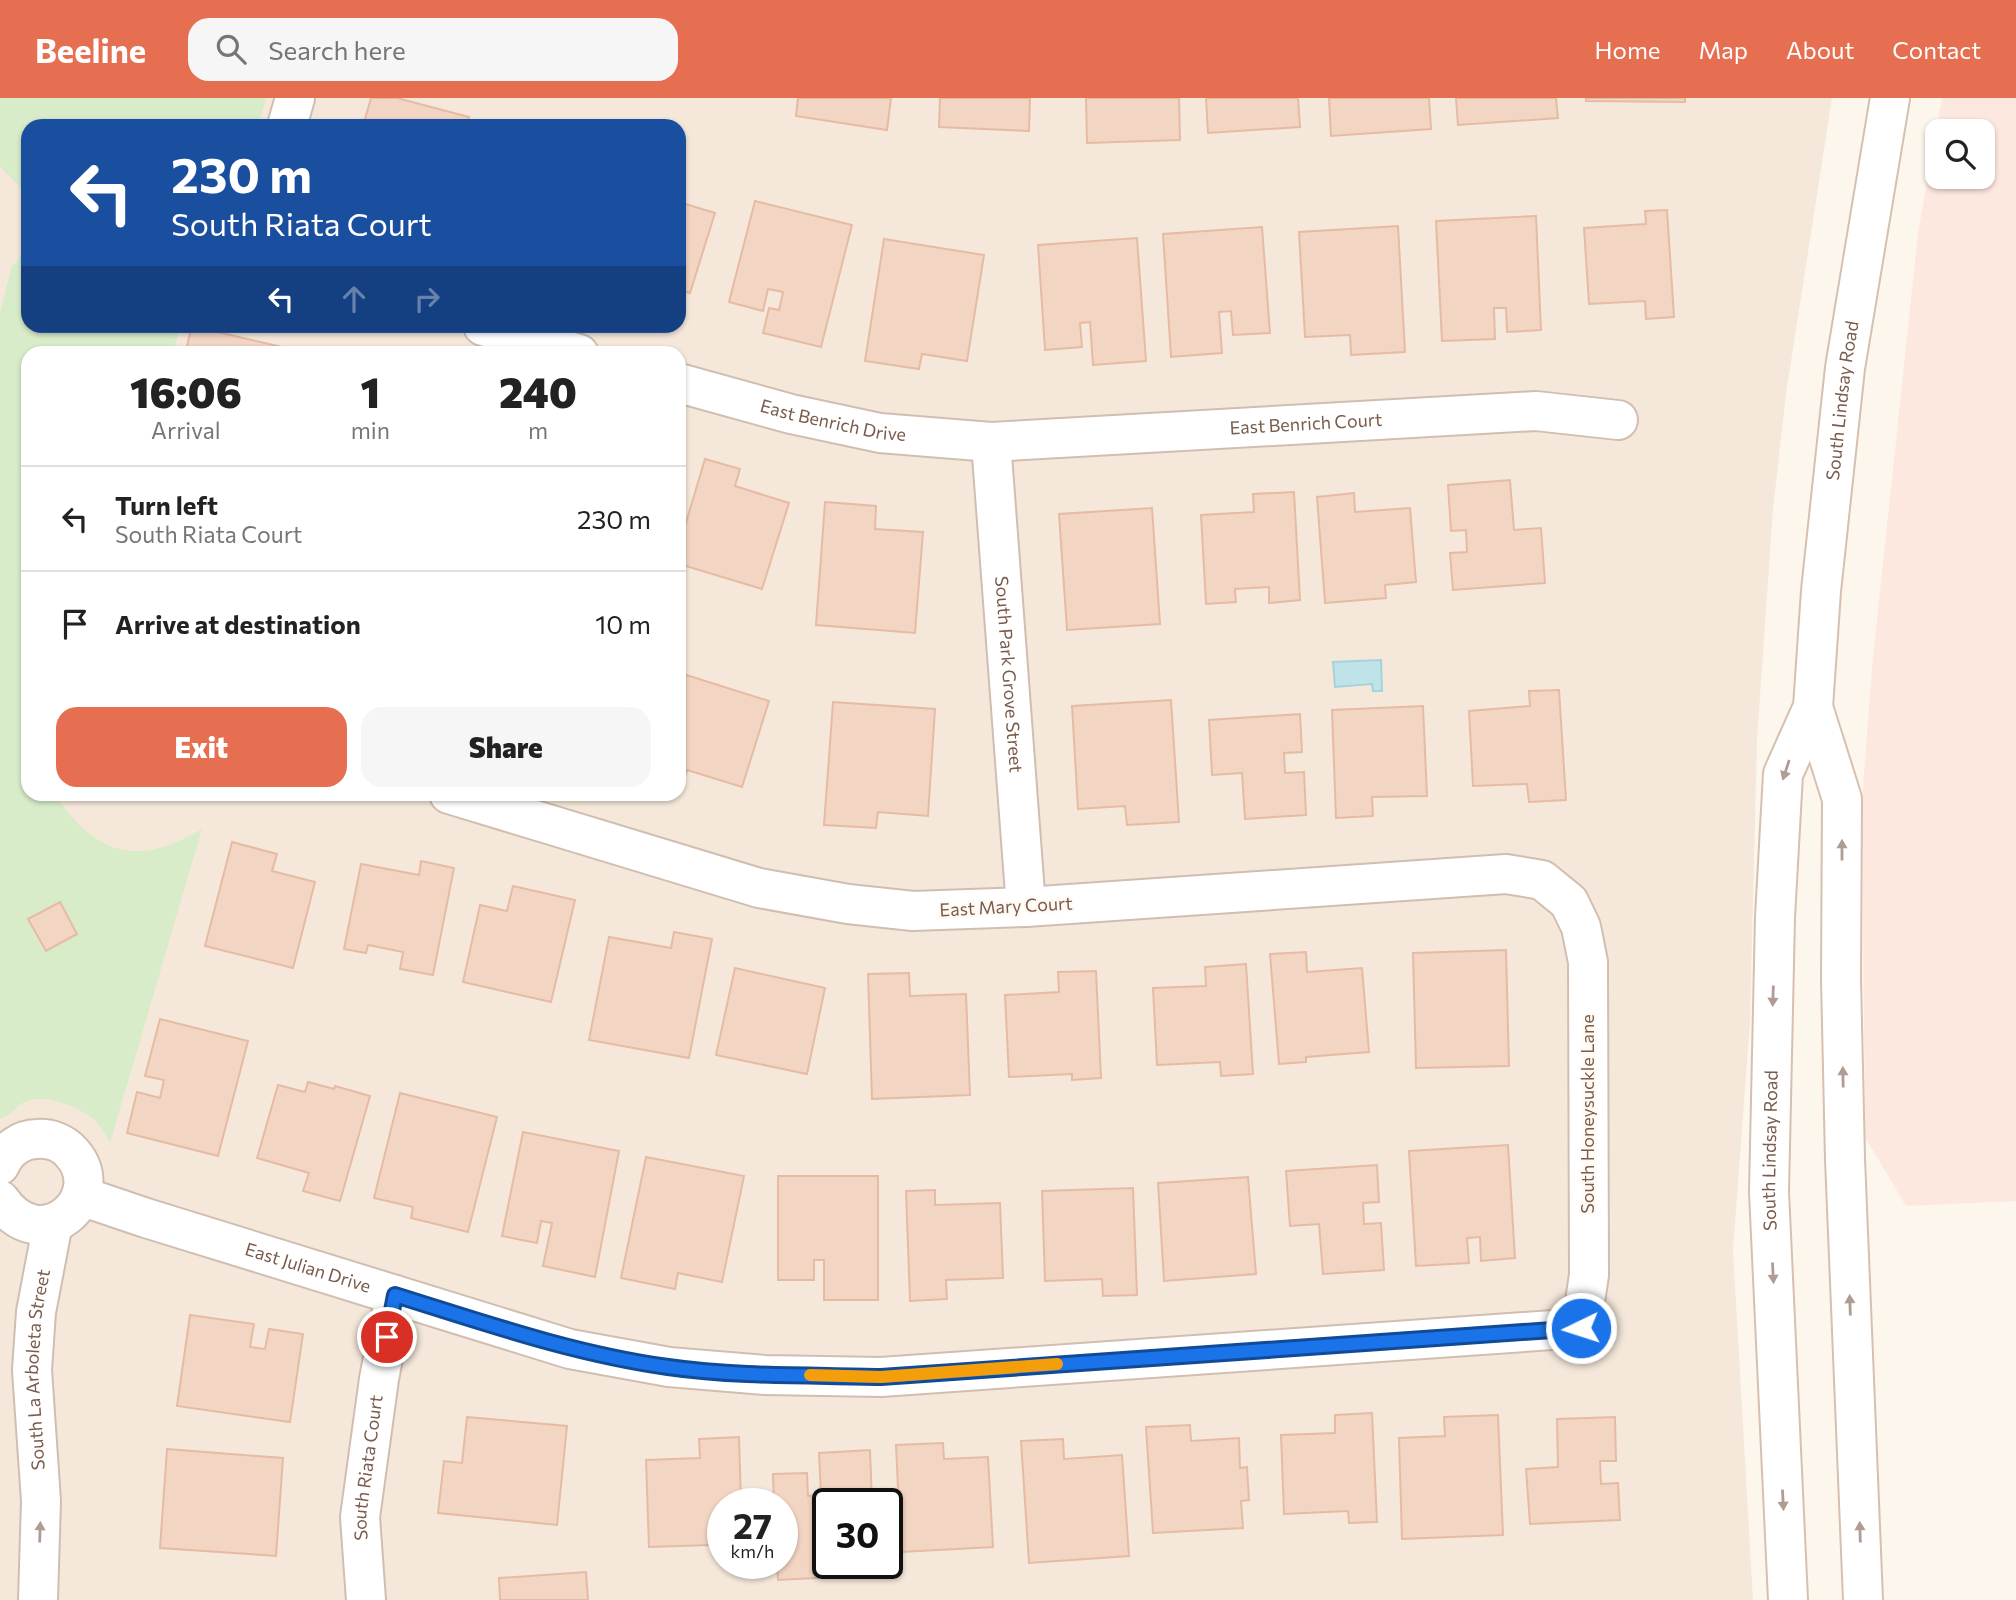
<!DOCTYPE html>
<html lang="en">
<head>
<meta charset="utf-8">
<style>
  :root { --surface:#fff; --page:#f6f6f6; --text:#222; --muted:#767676; --line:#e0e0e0; --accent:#e76f51 }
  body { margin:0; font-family:Commissioner,sans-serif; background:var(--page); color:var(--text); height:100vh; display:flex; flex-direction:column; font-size:26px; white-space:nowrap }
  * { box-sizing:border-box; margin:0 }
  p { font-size:23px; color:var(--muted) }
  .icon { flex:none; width:38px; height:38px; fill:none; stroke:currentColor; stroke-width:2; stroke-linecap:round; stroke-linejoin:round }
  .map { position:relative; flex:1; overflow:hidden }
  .side { position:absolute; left:21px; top:248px; width:665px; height:455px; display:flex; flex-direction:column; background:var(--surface); border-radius:21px; box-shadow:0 2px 5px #0004 }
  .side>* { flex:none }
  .guide { position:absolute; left:21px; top:21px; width:665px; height:214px; border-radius:21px; box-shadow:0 2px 5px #0004; background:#1a4fa0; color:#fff; overflow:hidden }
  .fabs { position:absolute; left:1925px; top:21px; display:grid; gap:14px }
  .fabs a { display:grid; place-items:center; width:70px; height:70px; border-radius:14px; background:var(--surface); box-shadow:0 2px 5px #0004; font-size:35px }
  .speed { position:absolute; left:707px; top:1390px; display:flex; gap:14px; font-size:35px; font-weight:700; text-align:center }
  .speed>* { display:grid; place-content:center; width:91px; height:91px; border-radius:50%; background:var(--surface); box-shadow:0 2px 5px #0004; line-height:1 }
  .speed small { font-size:18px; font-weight:400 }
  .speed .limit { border:4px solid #111; border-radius:10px; background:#fff; color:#111 }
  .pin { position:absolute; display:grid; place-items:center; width:60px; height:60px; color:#fff; margin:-30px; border:4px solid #fff; border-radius:50%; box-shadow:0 2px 7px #0007 }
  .me { position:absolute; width:77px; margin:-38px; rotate:266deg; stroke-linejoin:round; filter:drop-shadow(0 0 5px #0008) }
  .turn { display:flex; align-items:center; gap:24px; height:147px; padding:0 35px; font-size:32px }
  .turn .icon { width:91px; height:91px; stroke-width:2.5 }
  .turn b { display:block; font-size:49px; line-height:60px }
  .lanes { display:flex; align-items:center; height:66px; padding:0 35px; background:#0003; justify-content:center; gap:35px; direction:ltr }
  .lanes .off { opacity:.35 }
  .eta { display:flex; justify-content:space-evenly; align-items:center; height:119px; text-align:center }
  .eta b { font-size:42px; font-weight:800; line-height:49px }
  .cta { display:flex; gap:14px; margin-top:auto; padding:14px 35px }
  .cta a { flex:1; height:80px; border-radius:21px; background:var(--accent); color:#fff; font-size:28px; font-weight:800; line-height:80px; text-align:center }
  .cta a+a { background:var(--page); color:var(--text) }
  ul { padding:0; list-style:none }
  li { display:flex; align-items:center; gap:21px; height:105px; padding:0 35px; border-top:2px solid var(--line) }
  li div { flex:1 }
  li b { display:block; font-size:26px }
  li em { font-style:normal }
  header { display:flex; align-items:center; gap:42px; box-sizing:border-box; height:98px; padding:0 35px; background:var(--accent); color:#fff }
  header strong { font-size:33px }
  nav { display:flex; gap:38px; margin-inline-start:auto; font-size:24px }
  .search { width:490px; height:63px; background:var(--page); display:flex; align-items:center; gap:18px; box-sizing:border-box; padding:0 24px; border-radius:21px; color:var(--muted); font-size:26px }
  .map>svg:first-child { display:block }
</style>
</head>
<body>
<header>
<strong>Beeline</strong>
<div class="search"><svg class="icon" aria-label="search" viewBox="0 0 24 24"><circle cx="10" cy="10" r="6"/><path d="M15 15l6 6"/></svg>Search here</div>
<nav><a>Home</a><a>Map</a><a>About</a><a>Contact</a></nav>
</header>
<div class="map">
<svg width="2016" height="1502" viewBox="0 0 2016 1502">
  <rect width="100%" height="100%" fill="#fdf6ec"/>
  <path fill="#f5e8da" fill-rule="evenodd" d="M 0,0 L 1832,0 L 1786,296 L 1773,411 L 1757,642 L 1750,925 L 1733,1152 L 1753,1502 L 0,1502 ZM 28,28 L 679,28 L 679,228 L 28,228 ZM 28,256 L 679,256 L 679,696 L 28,696 ZM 723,1405 L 782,1405 L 782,1465 L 723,1465 ZM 828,1405 L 887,1405 L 887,1465 L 828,1465 Z"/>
  <path fill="#fde8e0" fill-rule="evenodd" d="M 1942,0 L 2016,0 L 2016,1103 L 1906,1108 L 1865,1039 L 1862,702 L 1872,569 L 1918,135 ZM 1937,33 L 1983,33 L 1983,79 L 1937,79 Z"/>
  <path fill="#d8ecc9" d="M 0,0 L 266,0 L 258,28 L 28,28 L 28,113 L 23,92 L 0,69 Z
    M 28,138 L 28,228 L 181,228 L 173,255 L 28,256 L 28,696 L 57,697 C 64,711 72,719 83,730 C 121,766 161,755 202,731 L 110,1045 C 106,1038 101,1027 94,1022 C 80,1009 45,996 27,1003 C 16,1007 13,1016 0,1021 L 0,215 L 11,170 L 22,156 Z"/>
  <path fill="#bfe3e8" stroke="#a5d3da" stroke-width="2" d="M 1381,562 L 1382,593 L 1373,593 L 1372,586 L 1335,589 L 1333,564 Z"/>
  <path fill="#f3d5c3" stroke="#e6bba3" stroke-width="2" d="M 371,0 L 397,0 L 469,19 L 467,28 L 363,28 Z
    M 798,0 L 891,0 L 887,32 L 796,18 Z
    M 940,0 L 1030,0 L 1029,33 L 939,29 Z
    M 1086,0 L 1179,0 L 1180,42 L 1087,45 Z
    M 1206,0 L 1298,0 L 1300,29 L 1208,35 Z
    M 1329,0 L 1429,0 L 1431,31 L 1331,38 Z
    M 1456,0 L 1556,0 L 1558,20 L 1458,27 Z
    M 1586,0 L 1685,0 L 1685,4 L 1586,3 Z
    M 755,103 L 852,127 L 821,249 L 763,235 L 769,210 L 779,212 L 783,194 L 768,191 L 763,213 L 729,204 Z
    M 679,104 L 715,115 L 690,195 L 679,192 Z
    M 1667,112 L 1674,219 L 1646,221 L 1645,203 L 1589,206 L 1584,130 L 1646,126 L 1645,113 Z
    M 1536,118 L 1541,232 L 1507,234 L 1506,210 L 1494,210 L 1495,241 L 1442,243 L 1436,123 Z
    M 1398,128 L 1405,254 L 1351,257 L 1350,237 L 1305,239 L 1299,134 Z
    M 1262,129 L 1270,235 L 1233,237 L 1231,213 L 1219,214 L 1222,255 L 1171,259 L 1163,136 Z
    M 1137,140 L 1146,263 L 1093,267 L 1090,224 L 1080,225 L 1082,249 L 1045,252 L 1038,147 Z
    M 884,141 L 984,157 L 967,263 L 922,256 L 919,271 L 865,263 Z
    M 192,228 L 282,249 L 281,256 L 185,256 Z
    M 705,361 L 740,371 L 735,388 L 789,405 L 762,491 L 679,466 L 679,448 Z
    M 1510,382 L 1514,432 L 1541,430 L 1545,485 L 1453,492 L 1450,455 L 1467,454 L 1466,432 L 1451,433 L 1448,387 Z
    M 1294,394 L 1300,502 L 1269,505 L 1269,489 L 1235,491 L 1236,504 L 1206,506 L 1201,417 L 1254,414 L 1253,396 Z
    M 1354,395 L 1355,414 L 1410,410 L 1416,484 L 1385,487 L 1386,500 L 1325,505 L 1317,399 Z
    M 825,404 L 876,408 L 875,431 L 923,434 L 915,535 L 816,527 Z
    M 1152,410 L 1160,526 L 1067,532 L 1059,416 Z
    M 680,575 L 769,603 L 742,689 L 687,672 L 682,687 L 679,686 Z
    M 1559,592 L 1566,702 L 1529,704 L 1527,686 L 1473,688 L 1469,613 L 1530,608 L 1529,593 Z
    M 1171,602 L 1179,724 L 1127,727 L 1125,708 L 1078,711 L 1072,608 Z
    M 833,604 L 935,611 L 928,718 L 878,714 L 876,730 L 824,727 Z
    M 1423,608 L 1427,698 L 1372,699 L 1373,718 L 1336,720 L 1332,612 Z
    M 1300,616 L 1302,654 L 1284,655 L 1285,675 L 1304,674 L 1306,717 L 1245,721 L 1242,675 L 1212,677 L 1209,622 Z
    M 232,744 L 277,756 L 272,773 L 315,784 L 293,870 L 205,848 Z
    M 421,763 L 454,770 L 433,877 L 400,871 L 403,854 L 368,847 L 366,855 L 344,851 L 361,766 L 419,777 Z
    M 513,788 L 575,802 L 551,904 L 463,884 L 480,807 L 507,813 Z
    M 60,804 L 77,836 L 46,853 L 28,821 Z
    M 674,834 L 712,841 L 689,960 L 589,942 L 609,839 L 671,850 Z
    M 1506,852 L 1509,968 L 1416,970 L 1413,855 Z
    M 1306,854 L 1307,874 L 1362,870 L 1369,954 L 1306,959 L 1306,964 L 1279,966 L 1270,856 Z
    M 1246,866 L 1253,976 L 1221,978 L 1220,964 L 1157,967 L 1153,890 L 1206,888 L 1205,869 Z
    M 735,870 L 825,890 L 807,976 L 716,957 Z
    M 1096,873 L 1101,980 L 1072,982 L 1072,976 L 1009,979 L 1005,897 L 1059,894 L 1058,874 Z
    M 909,875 L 910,898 L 966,896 L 970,997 L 872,1001 L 868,876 Z
    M 160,921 L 248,943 L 218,1058 L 127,1035 L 137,994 L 160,1000 L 164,982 L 145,978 Z
    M 308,984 L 334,991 L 335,988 L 370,998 L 340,1103 L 303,1093 L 309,1075 L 257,1060 L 278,987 L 305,994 Z
    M 400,995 L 497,1019 L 468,1134 L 411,1120 L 413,1109 L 374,1100 Z
    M 523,1034 L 619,1053 L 595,1179 L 543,1168 L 552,1125 L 541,1123 L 537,1145 L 502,1138 Z
    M 1508,1047 L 1515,1160 L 1481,1163 L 1480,1139 L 1467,1140 L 1469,1165 L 1416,1168 L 1409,1053 Z
    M 646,1059 L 744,1078 L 722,1184 L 678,1175 L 675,1191 L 621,1180 Z
    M 1377,1067 L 1379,1104 L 1363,1105 L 1364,1126 L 1381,1125 L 1384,1172 L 1323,1176 L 1319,1126 L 1290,1128 L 1286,1073 Z
    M 778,1078 L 878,1078 L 878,1202 L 824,1202 L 824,1162 L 814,1162 L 814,1182 L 778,1182 Z
    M 1248,1079 L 1256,1176 L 1164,1183 L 1158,1085 Z
    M 1133,1090 L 1137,1197 L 1103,1198 L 1102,1181 L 1045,1183 L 1042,1093 Z
    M 935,1092 L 935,1107 L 1000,1105 L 1003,1180 L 946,1182 L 947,1201 L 910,1203 L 906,1093 Z
    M 190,1217 L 254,1226 L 250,1249 L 265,1251 L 269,1231 L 303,1236 L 290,1324 L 177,1308 Z
    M 1372,1315 L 1377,1424 L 1349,1425 L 1348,1413 L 1284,1416 L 1281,1337 L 1335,1335 L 1335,1317 Z
    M 1498,1317 L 1503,1437 L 1402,1441 L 1399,1340 L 1445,1338 L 1444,1319 Z
    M 467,1319 L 567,1328 L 557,1427 L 438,1415 L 444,1363 L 462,1365 Z
    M 1615,1319 L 1616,1363 L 1600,1363 L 1601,1386 L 1618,1385 L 1620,1422 L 1530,1426 L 1526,1371 L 1558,1369 L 1557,1321 Z
    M 1190,1327 L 1191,1343 L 1239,1340 L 1240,1370 L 1247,1369 L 1249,1402 L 1241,1403 L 1243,1430 L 1153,1435 L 1146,1329 Z
    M 739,1339 L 741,1405 L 723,1405 L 723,1449 L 711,1449 L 711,1447 L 649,1449 L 646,1362 L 700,1360 L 699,1341 Z
    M 1063,1341 L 1064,1361 L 1122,1357 L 1129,1458 L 1029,1465 L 1021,1343 Z
    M 943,1345 L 944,1361 L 988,1359 L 993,1449 L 901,1454 L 896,1347 Z
    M 167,1351 L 283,1360 L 276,1458 L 160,1450 Z
    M 870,1352 L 872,1405 L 828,1405 L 828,1465 L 875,1465 L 876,1477 L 778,1482 L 777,1465 L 782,1465 L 782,1405 L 774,1405 L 773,1376 L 807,1375 L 808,1398 L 821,1397 L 819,1355 Z
    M 586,1474 L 588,1502 L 500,1502 L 499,1480 Z"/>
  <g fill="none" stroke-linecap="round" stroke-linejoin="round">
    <g stroke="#d1beb0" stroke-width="42">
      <g id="street">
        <path d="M 287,28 L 295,0"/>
        <path d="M 483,228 L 579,256"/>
        <path id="s1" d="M 679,285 L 791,316 L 880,335 L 991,344 L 1536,313 L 1618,322"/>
        <path id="s2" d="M 991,344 L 1026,809"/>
        <path d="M 0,1067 C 6,1052 21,1041 37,1041 C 50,1040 63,1045 71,1054 C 112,1098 42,1163 0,1102"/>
        <path id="s3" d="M 81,1098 L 146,1120 L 570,1251 L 669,1269 L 765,1277 L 881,1279 L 1581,1230 L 1589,1177 L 1588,864 L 1581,829 L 1569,804 L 1542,782 L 1506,776 L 1026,809 L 913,813 L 848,806 L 759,790 L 449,696"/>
        <path id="s4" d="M 38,1502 L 41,1403 L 32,1272 L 36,1214 L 53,1125"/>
        <path id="s5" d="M 366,1502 L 360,1419 L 379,1281 L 395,1197"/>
      </g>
    </g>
    <g stroke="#d6c0b0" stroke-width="42">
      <g id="secondary">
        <path d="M 1813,609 L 1842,701 L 1841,881 L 1845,1061 L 1863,1502"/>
        <path id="s6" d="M 1788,1502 L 1769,1094 L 1775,819 L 1783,676 L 1813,609 L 1821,493 L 1845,270 L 1890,0"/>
      </g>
    </g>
    <use href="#street" stroke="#fff" stroke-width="38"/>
    <use href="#secondary" stroke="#fff" stroke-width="38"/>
  </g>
  <defs><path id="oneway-solid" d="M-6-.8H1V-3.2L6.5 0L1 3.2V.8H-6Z" transform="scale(1.75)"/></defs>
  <g fill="#af9d94">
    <use href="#oneway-solid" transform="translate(1786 672) rotate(108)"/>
    <use href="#oneway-solid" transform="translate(1842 752) rotate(-90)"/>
    <use href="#oneway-solid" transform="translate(1773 898) rotate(92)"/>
    <use href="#oneway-solid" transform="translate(1843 979) rotate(-91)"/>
    <use href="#oneway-solid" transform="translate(1773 1175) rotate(87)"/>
    <use href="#oneway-solid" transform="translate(1850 1207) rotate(-92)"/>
    <use href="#oneway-solid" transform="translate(1783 1402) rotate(87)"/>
    <use href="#oneway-solid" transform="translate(40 1434) rotate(-88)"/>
    <use href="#oneway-solid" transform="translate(1860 1434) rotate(-92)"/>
  </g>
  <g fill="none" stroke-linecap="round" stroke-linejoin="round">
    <g stroke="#114b97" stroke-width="18">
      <path id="route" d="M 387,1239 L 395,1197 C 485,1225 574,1256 668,1269 C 738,1279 810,1277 881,1279 L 1581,1230"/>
    </g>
    <use href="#route" stroke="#1a73e8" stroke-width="12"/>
    <path stroke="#f59e0b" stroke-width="12" d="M 810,1277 L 881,1279 L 1057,1266"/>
  </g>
  <g text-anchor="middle" stroke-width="5" stroke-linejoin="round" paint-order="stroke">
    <g font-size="18" fill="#7a5c4d" stroke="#fffaf3">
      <text dy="6" stroke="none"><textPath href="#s6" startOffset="1208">South Lindsay Road</textPath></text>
      <text dy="6" stroke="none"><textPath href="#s1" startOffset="159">East Benrich Drive</textPath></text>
      <text dy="6" stroke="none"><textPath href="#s1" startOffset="634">East Benrich Court</textPath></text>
      <text dy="6" stroke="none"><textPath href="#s2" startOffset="233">South Park Grove Street</textPath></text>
      <text transform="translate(1006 809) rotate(-3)" y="6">East Mary Court</text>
      <text transform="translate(1588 1016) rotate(-90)" y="6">South Honeysuckle Lane</text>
      <text dy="6" stroke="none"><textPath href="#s6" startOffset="450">South Lindsay Road</textPath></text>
      <text dy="6" stroke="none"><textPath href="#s3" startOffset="238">East Julian Drive</textPath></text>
      <text dy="6" stroke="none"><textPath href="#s4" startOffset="231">South La Arboleta Street</textPath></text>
      <text dy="6" stroke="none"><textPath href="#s5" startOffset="133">South Riata Court</textPath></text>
    </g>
  </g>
</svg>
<div class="fabs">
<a><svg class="icon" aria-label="search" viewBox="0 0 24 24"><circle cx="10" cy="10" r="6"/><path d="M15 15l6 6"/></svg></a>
</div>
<div class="speed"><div>27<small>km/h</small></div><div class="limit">30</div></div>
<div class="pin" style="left:387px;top:1239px;background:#d93025"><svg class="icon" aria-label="arrive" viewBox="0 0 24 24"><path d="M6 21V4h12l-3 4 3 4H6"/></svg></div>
<svg class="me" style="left:1581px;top:1230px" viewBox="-20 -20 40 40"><circle r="17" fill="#1a73e8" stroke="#fff" stroke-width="3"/><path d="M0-11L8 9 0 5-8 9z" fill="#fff"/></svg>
<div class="guide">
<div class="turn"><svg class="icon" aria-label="left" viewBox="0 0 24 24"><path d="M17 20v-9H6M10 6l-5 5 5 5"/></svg><div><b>230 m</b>South Riata Court</div></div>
<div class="lanes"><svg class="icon" aria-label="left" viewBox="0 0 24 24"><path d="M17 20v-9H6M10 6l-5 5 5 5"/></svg><svg class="icon off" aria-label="ahead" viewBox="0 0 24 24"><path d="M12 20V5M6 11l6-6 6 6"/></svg><svg class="icon off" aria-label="right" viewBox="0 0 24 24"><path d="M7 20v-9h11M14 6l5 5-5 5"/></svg></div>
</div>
<section class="side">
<div class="eta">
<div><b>16:06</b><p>Arrival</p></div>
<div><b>1</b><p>min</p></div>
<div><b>240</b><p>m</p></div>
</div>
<ul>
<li><svg class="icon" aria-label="left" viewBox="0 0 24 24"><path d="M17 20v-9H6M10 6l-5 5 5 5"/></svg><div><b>Turn left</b><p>South Riata Court</p></div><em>230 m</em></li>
<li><svg class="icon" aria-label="arrive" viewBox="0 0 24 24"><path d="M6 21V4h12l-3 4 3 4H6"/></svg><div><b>Arrive at destination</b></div><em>10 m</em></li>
</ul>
<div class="cta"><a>Exit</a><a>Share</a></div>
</section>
</div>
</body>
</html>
